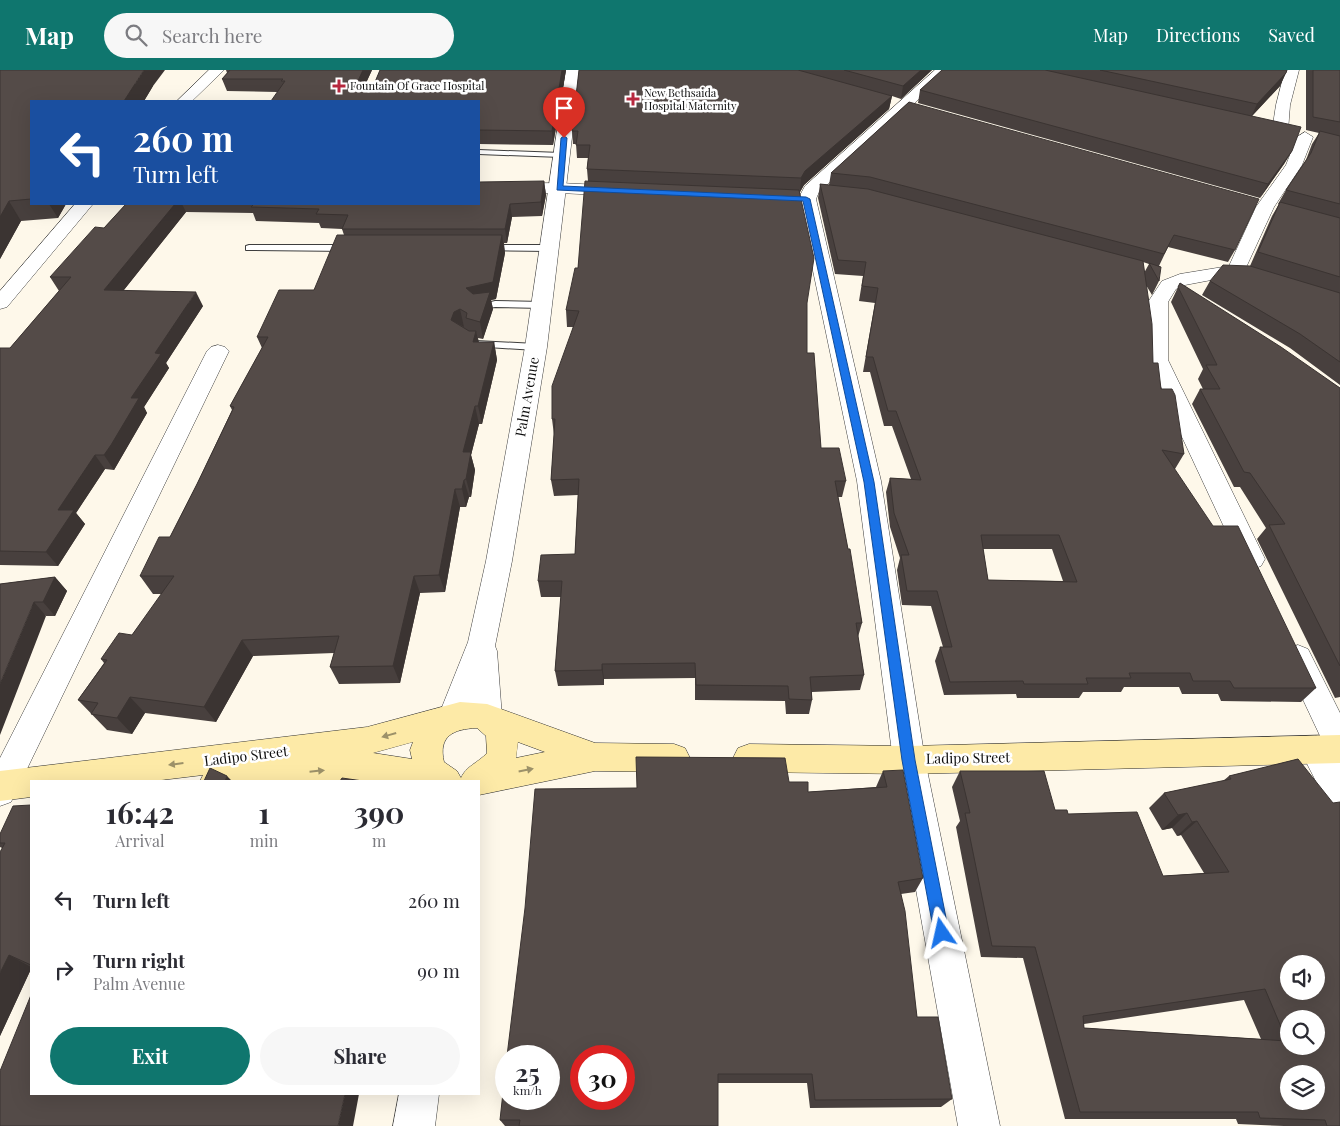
<!DOCTYPE html>
<html lang="en">
<head>
<meta charset="utf-8">
<style>
  :root { --surface:#fff; --page:#f7f7f7; --text:#2b2b33; --muted:#7c7c81; --accent:#0f766e }
  body { margin:0; font-family:"Playfair Display",serif; background:var(--page); color:var(--text); height:100vh; display:flex; flex-direction:column; font-size:19px; white-space:nowrap }
  * { box-sizing:border-box; margin:0 }
  p { font-size:16px; color:var(--muted) }
  .icon { flex:none; width:28px; height:28px; fill:none; stroke:currentColor; stroke-width:2; stroke-linecap:round; stroke-linejoin:round }
  .map { position:relative; flex:1; overflow:hidden }
  .sheet { position:absolute; left:30px; top:710px; width:450px; height:315px; display:flex; flex-direction:column; background:var(--surface); border-radius:0px; box-shadow:0 5px 20px #0002 }
  .sheet>* { flex:none }
  .guide { position:absolute; left:30px; top:30px; width:450px; height:105px; border-radius:0px; box-shadow:0 5px 20px #0002; background:#1a4fa0; color:#fff; overflow:hidden }
  .fabs { position:absolute; left:1280px; top:885px; display:grid; gap:10px }
  .fabs a { display:grid; place-items:center; width:45px; height:45px; border-radius:50%; background:var(--surface); box-shadow:0 5px 20px #0002; font-size:25px }
  .speed { position:absolute; left:495px; top:975px; display:flex; gap:10px; font-size:25px; font-weight:700; text-align:center }
  .speed>* { display:grid; place-content:center; width:65px; height:65px; border-radius:50%; background:var(--surface); box-shadow:0 5px 20px #0002; line-height:1 }
  .speed small { font-size:12px; font-weight:400 }
  .speed .limit { border:8px solid #d22; background:#fff; color:#111 }
  .pin { position:absolute; display:grid; place-items:center; width:42px; height:42px; color:#fff; margin:-51px -21px; border-radius:50% 50% 50% 0; rotate:-45deg; box-shadow:0 0 5px #0007 }
  .pin .icon { rotate:45deg }
  .me { position:absolute; width:55px; margin:-28px; rotate:349deg; stroke-linejoin:round; filter:drop-shadow(0 0 4px #0008) }
  .turn { display:flex; align-items:center; gap:18px; height:105px; padding:0 20px; font-size:22px }
  .turn .icon { width:65px; height:65px; stroke-width:2.5 }
  .turn b { display:block; font-size:35px; line-height:42px }
  .eta { display:flex; justify-content:space-evenly; align-items:center; height:85px; text-align:center }
  .eta b { font-size:30px; font-weight:700; line-height:35px }
  .cta { display:flex; gap:10px; margin-top:auto; padding:10px 20px }
  .cta a { flex:1; height:58px; border-radius:30px; background:var(--accent); color:#fff; font-size:20px; font-weight:700; line-height:58px; text-align:center }
  .cta a+a { background:var(--page); color:var(--text) }
  ul { padding:0; list-style:none }
  li { display:flex; align-items:center; gap:15px; height:70px; padding:0 20px }
  li div { flex:1 }
  li b { display:block; font-size:19px }
  li em { font-style:normal }
  header { display:flex; align-items:center; gap:30px; box-sizing:border-box; height:70px; padding:0 25px; background:var(--accent); color:#fff }
  header strong { font-size:24px }
  nav { display:flex; gap:28px; margin-inline-start:auto; font-size:18px }
  .search { width:350px; height:45px; background:var(--page); display:flex; align-items:center; gap:12px; box-sizing:border-box; padding:0 18px; border-radius:28px; color:var(--muted); font-size:19px }
  .map>svg:first-child { display:block }
</style>
</head>
<body>
<header>
<strong>Map</strong>
<div class="search"><svg class="icon" aria-label="search" viewBox="0 0 24 24"><circle cx="10" cy="10" r="6"/><path d="M15 15l6 6"/></svg>Search here</div>
<nav><a>Map</a><a>Directions</a><a>Saved</a></nav>
</header>
<div class="map">
<svg width="1340" height="1056" viewBox="0 0 1340 1056">
  <rect width="100%" height="100%" fill="#fef8ea"/>
  <g fill="none" stroke-linecap="round" stroke-linejoin="round">
    <g stroke="#3e3e3e" stroke-width="2">
      <path id="service" d="M 479,80 L 561,83 L 565,85 L 561,87 L 479,84 Z
        M 249,175 L 349,175 L 354,178 L 349,181 L 246,180 L 246,176 Z
        M 485,175 L 549,175 L 554,178 L 549,181 L 482,180 L 482,176 Z
        M 495,231 L 542,232 L 547,235 L 542,238 L 495,237 L 476,240 L 471,237 Z
        M 476,271 L 536,274 L 541,277 L 536,280 L 472,276 L 471,274 Z"/>
    </g>
    <g stroke="#3e3e3e" stroke-width="1">
      <path id="minor" d="M 209,0 L 224,0 L 192,31 L 177,31 Z
        M 935,0 L 950,0 L 819,122 L 816,129 L 881,411 L 925,690 L 1000,1056 L 958,1056 L 893,690 L 857,411 L 798,129 L 805,116 Z
        M 1285,0 L 1299,0 L 1290,35 L 1288,61 L 1280,66 L 1272,61 L 1276,35 Z
        M 1305,62 L 1313,67 L 1302,95 L 1274,137 L 1243,204 L 1185,215 L 1176,219 L 1168,232 L 1168,290 L 1265,489 L 1261,496 L 1252,499 L 1243,496 L 1239,489 L 1146,290 L 1148,232 L 1162,211 L 1180,204 L 1229,196 L 1256,137 L 1286,95 L 1297,67 Z
        M 559,113 L 622,116 L 628,117 L 631,121 L 628,125 L 622,126 L 559,123 L 479,124 L 479,114 Z
        M 75,134 L 93,134 L 7,237 L 0,239 L 0,221 Z
        M 218,275 L 225,277 L 229,281 L 11,732 L 0,736 L 0,688 L 207,281 L 211,277 Z
        M 1298,575 L 1308,579 L 1340,643 L 1340,689 L 1337,688 L 1340,693 L 1340,739 L 1328,735 L 1300,680 L 1305,670 L 1316,666 L 1321,668 L 1283,587 L 1288,579 Z"/>
    </g>
    <g stroke="#3e3e3e" stroke-width="1">
      <path id="tertiary" d="M 566,0 L 580,0 L 547,277 L 512,491 L 495,576 L 497,581 L 502,647 L 498,656 L 487,660 L 476,656 L 472,647 L 471,639 L 464,656 L 453,660 L 442,656 L 438,647 L 468,572 L 486,491 L 525,277 Z
        M 399,1024 L 439,1024 L 435,1056 L 393,1056 Z"/>
    </g>
    <g stroke="#2d2d2d" stroke-width="1">
      <path id="secondary" d="M 460,632 L 487,634 L 595,673 L 674,674 L 685,678 L 690,688 L 685,698 L 674,702 L 595,701 L 479,725 L 479,711 L 200,711 L 203,705 L 153,711 L 31,711 L 31,727 L 0,731 L 0,701 L 367,657 ZM 477,658 L 486,666 L 487,683 C 478,693 466,696 461,708 L 457,701 L 444,692 C 438,666 453,659 477,658 ZM 413,672 L 410,680 L 412,689 L 373,683 ZM 518,672 L 545,682 L 516,688 Z
        M 1340,665 L 1340,693 L 909,704 L 749,702 L 738,698 L 733,688 L 738,678 L 749,674 L 909,676 Z"/>
    </g>
    <use href="#service" fill="#fff" fill-rule="evenodd"/>
    <use href="#minor" fill="#fff" fill-rule="evenodd"/>
    <use href="#tertiary" fill="#fff" fill-rule="evenodd"/>
    <use href="#secondary" fill="#fdeaa7" fill-rule="evenodd"/>
  </g>
  <path fill="#48403e" fill-rule="evenodd" d="M 0,0 L 153,16 L 144,31 L 31,31 L 31,134 L 66,134 L 58,148 L 21,151 L 0,189 Z
    M 226,0 L 372,0 L 365,15 L 366,16 L 375,12 L 380,0 L 566,0 L 553,75 L 479,74 L 479,31 L 277,22 L 227,21 L 222,9 L 227,3 Z
    M 579,0 L 932,0 L 901,29 L 892,26 L 889,39 L 804,115 L 800,122 L 807,234 L 807,283 L 821,378 L 846,411 L 842,427 L 838,427 L 862,553 L 858,567 L 864,605 L 860,620 L 812,622 L 812,630 L 809,644 L 786,644 L 785,631 L 695,630 L 695,608 L 604,609 L 604,615 L 558,616 L 555,601 L 561,527 L 541,527 L 538,511 L 575,484 L 578,425 L 554,426 L 551,410 L 554,365 L 552,349 L 573,257 L 567,257 L 566,240 L 578,198 L 588,111 L 587,99 L 588,88 L 577,88 L 576,74 L 573,74 L 572,61 Z
    M 942,0 L 1287,0 L 1280,16 L 1252,46 L 1292,81 L 1284,94 L 1260,128 L 918,33 L 920,20 Z
    M 1306,0 L 1340,0 L 1340,315 L 1290,278 L 1202,225 L 1210,211 L 1250,196 L 1272,146 L 1279,134 L 1278,134 L 1286,120 L 1306,90 L 1312,74 L 1319,63 L 1306,60 Z
    M 909,32 L 1235,180 L 1228,192 L 1168,177 L 1159,196 L 1159,211 L 1152,225 L 1146,215 L 1153,293 L 1184,384 L 1175,399 L 1174,399 L 1316,618 L 1301,632 L 1221,631 L 1218,624 L 1182,624 L 1179,617 L 1124,617 L 1121,622 L 1083,622 L 1079,628 L 1017,628 L 1016,624 L 944,625 L 935,591 L 940,577 L 943,577 L 931,536 L 902,535 L 897,500 L 900,488 L 890,457 L 886,422 L 890,408 L 911,409 L 892,356 L 884,356 L 870,302 L 863,302 L 875,233 L 859,231 L 863,206 L 835,204 L 818,128 L 820,114 L 829,115 L 831,103 ZM 1143,192 L 1149,194 L 1144,203 ZM 983,479 L 1052,479 L 1063,511 L 988,510 Z
    M 544,111 L 546,125 L 542,146 L 512,147 L 507,173 L 504,173 L 505,183 L 496,229 L 491,230 L 493,239 L 483,269 L 478,268 L 479,272 L 494,272 L 497,290 L 482,354 L 479,354 L 471,385 L 475,400 L 471,427 L 469,427 L 466,437 L 460,437 L 445,522 L 420,523 L 400,613 L 339,614 L 330,597 L 334,583 L 253,586 L 216,652 L 145,643 L 132,664 L 107,660 L 78,630 L 104,593 L 101,589 L 132,565 L 162,524 L 153,524 L 140,506 L 170,467 L 197,414 L 232,340 L 230,336 L 262,278 L 257,267 L 314,220 L 344,165 L 342,159 L 321,158 L 319,153 L 256,151 L 253,143 L 186,142 L 123,221 L 203,236 L 166,293 L 169,298 L 144,337 L 147,343 L 114,400 L 105,399 L 76,443 L 85,454 L 58,496 L 0,495 L 0,278 L 10,278 L 59,221 L 50,207 L 104,158 L 126,134 L 479,134 Z
    M 1180,213 L 1340,318 L 1340,627 L 1335,628 L 1257,469 L 1266,458 L 1240,417 L 1234,417 L 1192,334 L 1200,319 L 1203,319 L 1198,309 L 1203,299 L 1171,232 Z
    M 55,507 L 67,521 L 55,546 L 46,546 L 0,514 Z
    M 1298,689 L 1340,1056 L 1284,1056 L 1238,1054 L 1236,1049 L 1065,1049 L 1023,888 L 981,887 L 956,757 L 960,751 L 952,717 L 960,701 L 1055,740 L 1068,744 L 1163,806 L 1204,803 L 1181,765 L 1177,766 L 1172,758 L 1162,760 L 1149,738 L 1164,723 L 1223,711 L 1229,706 ZM 1244,930 L 1261,969 L 1084,958 L 1084,954 Z
    M 883,701 L 923,808 L 915,822 L 901,824 L 917,947 L 952,1029 L 941,1037 L 810,1038 L 807,1013 L 718,1013 L 718,1056 L 505,1056 L 500,1050 L 637,718 L 789,712 L 808,722 L 876,717 Z
    M 31,735 L 31,899 L 0,966 L 2,778 L 0,777 L 0,764 Z"/>
  <path fill="#3b3432" d="M 144,0 L 165,0 L 153,16 L 144,31 L 124,31 Z
    M 363,0 L 372,0 L 361,24 L 358,11 Z
    M 562,0 L 566,0 L 553,75 L 552,61 Z
    M 921,0 L 932,0 L 901,29 L 903,16 Z
    M 1286,3 L 1280,16 L 1251,47 L 1257,34 Z
    M 892,26 L 889,39 L 804,115 L 800,122 L 801,108 L 805,101 Z
    M 1292,81 L 1284,94 L 1260,128 L 1268,114 Z
    M 544,111 L 546,125 L 542,146 L 541,132 Z
    M 9,131 L 21,151 L 0,189 L 0,147 Z
    M 49,134 L 66,134 L 58,148 Z
    M 175,134 L 182,134 L 186,142 L 112,235 L 104,220 Z
    M 510,134 L 512,147 L 507,173 L 505,159 Z
    M 502,165 L 505,183 L 496,229 L 491,230 L 493,239 L 483,269 L 480,252 L 469,236 L 466,218 Z
    M 196,222 L 203,236 L 166,293 L 169,298 L 144,337 L 147,343 L 114,400 L 104,385 L 131,328 L 155,283 Z
    M 460,239 L 464,257 L 451,250 L 454,242 Z
    M 476,261 L 480,279 L 473,272 Z
    M 494,272 L 497,290 L 482,354 L 478,336 Z
    M 475,336 L 479,354 L 471,385 L 475,400 L 471,427 L 466,409 L 463,382 Z
    M 95,385 L 105,399 L 76,443 L 85,454 L 58,496 L 46,482 L 58,440 Z
    M 464,410 L 469,427 L 466,437 L 462,419 Z
    M 455,419 L 460,437 L 445,522 L 439,505 Z
    M 414,506 L 420,523 L 400,613 L 393,596 Z
    M 55,507 L 67,521 L 55,546 L 43,532 Z
    M 34,532 L 46,546 L 0,665 L 0,614 Z
    M 242,570 L 253,586 L 216,652 L 204,637 Z
    M 602,594 L 604,609 L 604,615 L 602,600 Z
    M 130,627 L 145,643 L 132,664 L 117,648 Z
    M 227,706 L 232,711 L 225,711 Z
    M 1187,743 L 1172,758 L 1162,760 L 1178,745 Z
    M 1197,751 L 1181,765 L 1177,766 L 1192,752 Z
    M 9,885 L 31,897 L 31,899 L 0,966 L 0,903 Z
    M 345,1024 L 359,1024 L 353,1056 L 338,1056 Z"/>
  <path fill="#544b48" stroke="#3b3432" fill-rule="evenodd" d="M 0,0 L 144,0 L 124,31 L 31,31 L 31,129 L 9,131 L 0,147 Z
    M 230,0 L 363,0 L 358,11 L 366,16 L 375,12 L 380,0 L 562,0 L 552,61 L 479,60 L 479,31 L 271,31 L 285,11 L 281,11 L 283,9 L 222,9 Z
    M 579,0 L 798,0 L 892,26 L 805,101 L 801,108 L 587,99 L 590,75 L 576,75 L 578,61 L 572,61 Z
    M 844,0 L 921,0 L 903,16 Z
    M 942,0 L 1045,0 L 1301,57 L 1292,81 L 1268,114 L 920,20 Z
    M 1100,0 L 1287,0 L 1286,3 L 1257,34 Z
    M 1313,0 L 1340,0 L 1340,52 L 1313,47 Z
    M 909,32 L 1259,129 L 1235,180 L 1174,165 L 1164,184 L 870,107 L 831,103 Z
    M 1320,61 L 1340,66 L 1340,134 L 1286,120 L 1311,83 Z
    M 544,111 L 541,132 L 510,134 L 505,159 L 342,159 L 348,145 L 316,144 L 319,139 L 251,137 L 254,134 L 479,134 L 479,112 Z
    M 585,111 L 799,120 L 814,188 L 807,233 L 807,283 L 814,283 L 821,378 L 839,378 L 846,411 L 835,411 L 848,479 L 850,479 L 862,553 L 856,553 L 864,605 L 810,607 L 812,630 L 789,629 L 788,616 L 696,615 L 695,593 L 602,594 L 602,600 L 555,601 L 562,511 L 538,511 L 541,485 L 575,484 L 579,409 L 551,410 L 555,349 L 552,349 L 552,316 L 579,241 L 566,240 L 575,198 L 578,198 Z
    M 820,114 L 868,119 L 1143,191 L 1152,254 L 1153,293 L 1158,293 L 1161,319 L 1172,319 L 1175,325 L 1184,384 L 1162,380 L 1213,456 L 1238,456 L 1316,618 L 1234,618 L 1230,611 L 1193,611 L 1190,603 L 1129,603 L 1131,608 L 1086,608 L 1088,614 L 1024,614 L 1023,611 L 950,612 L 940,577 L 952,577 L 937,521 L 907,521 L 901,485 L 909,485 L 894,443 L 890,408 L 921,410 L 896,341 L 888,341 L 873,287 L 866,287 L 878,218 L 862,216 L 866,192 L 838,190 ZM 981,465 L 1059,465 L 1077,512 L 988,510 Z
    M 1280,132 L 1340,148 L 1340,207 L 1258,182 Z
    M 126,134 L 175,134 L 104,220 L 196,222 L 155,283 L 161,284 L 131,328 L 139,328 L 111,375 L 104,385 L 95,385 L 58,440 L 74,440 L 46,482 L 0,481 L 0,278 L 10,278 L 71,207 L 50,207 L 95,157 L 104,158 Z
    M 337,165 L 502,165 L 493,212 L 466,218 L 473,224 L 490,222 L 480,252 L 466,248 L 467,243 L 460,239 L 454,242 L 451,250 L 469,261 L 476,261 L 473,272 L 494,272 L 478,336 L 475,336 L 463,382 L 471,382 L 466,409 L 464,410 L 462,419 L 455,419 L 439,505 L 414,506 L 393,596 L 330,597 L 339,566 L 242,570 L 204,637 L 130,627 L 117,648 L 91,644 L 98,633 L 78,630 L 107,590 L 101,589 L 119,563 L 132,565 L 174,506 L 140,506 L 159,467 L 170,467 L 197,414 L 234,337 L 230,336 L 268,267 L 257,267 L 279,220 L 314,220 Z
    M 1149,193 L 1161,197 L 1159,211 Z
    M 1223,195 L 1250,196 L 1340,223 L 1340,292 L 1300,264 L 1210,211 Z
    M 1180,213 L 1281,277 L 1340,318 L 1340,596 L 1269,455 L 1285,454 L 1250,403 L 1244,402 L 1200,319 L 1220,319 L 1206,295 L 1217,295 L 1178,217 Z
    M 55,507 L 43,532 L 34,532 L 0,614 L 0,514 Z
    M 636,687 L 785,688 L 789,712 L 808,712 L 808,722 L 887,717 L 883,701 L 903,700 L 923,808 L 898,812 L 905,841 L 917,947 L 938,947 L 952,1029 L 815,1030 L 812,1004 L 718,1004 L 718,1056 L 519,1056 L 520,1050 L 500,1050 L 506,995 L 506,1029 L 549,1029 L 549,986 L 507,986 L 525,838 L 535,719 L 637,718 ZM 581,986 L 624,986 L 624,1029 L 581,1029 Z
    M 1298,689 L 1333,733 L 1340,732 L 1340,1056 L 1327,1056 L 1325,1050 L 1260,1048 L 1258,1042 L 1080,1042 L 1035,877 L 992,876 L 965,743 L 970,743 L 960,701 L 1044,701 L 1055,740 L 1067,740 L 1068,744 L 1137,742 L 1163,806 L 1229,802 L 1197,751 L 1192,752 L 1187,743 L 1178,745 L 1164,723 L 1231,709 L 1229,706 ZM 1289,894 L 1316,894 L 1316,921 L 1289,921 ZM 1265,919 L 1287,971 L 1084,958 L 1083,946 ZM 1289,949 L 1316,949 L 1316,976 L 1289,976 ZM 1289,1004 L 1316,1004 L 1316,1031 L 1289,1031 Z
    M 210,698 L 227,706 L 225,711 L 204,711 Z
    M 342,708 L 363,711 L 340,711 Z
    M 31,735 L 31,895 L 9,885 L 0,903 L 0,782 L 5,773 L 0,773 L 0,764 L 13,736 Z
    M 31,925 L 31,1024 L 345,1024 L 338,1056 L 0,1056 L 0,1001 Z"/>
  <defs><path id="oneway-solid" d="M-6-.8H1V-3.2L6.5 0L1 3.2V.8H-6Z" transform="scale(1.25)"/></defs>
  <g fill="#9c9169">
    <use href="#oneway-solid" transform="translate(389 665) rotate(164)"/>
    <use href="#oneway-solid" transform="translate(176 694) rotate(173)"/>
    <use href="#oneway-solid" transform="translate(526 700) rotate(-11)"/>
    <use href="#oneway-solid" transform="translate(317 701) rotate(-6)"/>
  </g>
  <path fill="#1a73e8" stroke="#114b97" d="M 564,66 L 567,68 L 563,116 L 806,127 L 810,129 L 874,412 L 915,690 L 949,863 L 947,868 L 942,871 L 937,868 L 934,863 L 902,690 L 864,412 L 803,131 L 557,120 L 561,68 Z"/>
  <g fill="#b7283e" stroke="#fff" stroke-width="2">
    <path d="M336.5 8.5h5v5h5v5h-5v5h-5v-5h-5v-5h5z"/>
    <path d="M630.5 21.5h5v5h5v5h-5v5h-5v-5h-5v-5h5z"/>
  </g>
  <g text-anchor="middle" stroke-width="5" stroke-linejoin="round" paint-order="stroke">
    <g font-size="11" fill="#0b0b0b" stroke="#fff" text-anchor="start">
      <text x="350" y="20">Fountain Of Grace Hospital</text>
      <text x="644" y="27">New Bethsaida<tspan x="644" dy="13">Hospital Maternity</tspan></text>
    </g>
    <g font-size="14" fill="#0b0b0b" stroke="#fff">
      <text transform="translate(527 327) rotate(-80)" y="5">Palm Avenue</text>
      <text transform="translate(246 686) rotate(-7)" y="5">Ladipo Street</text>
      <text transform="translate(968 688) rotate(-1)" y="5">Ladipo Street</text>
    </g>
  </g>
</svg>
<div class="fabs">
<a><svg class="icon" aria-label="sound" viewBox="0 0 24 24"><path d="M4 9h4l5-4v14l-5-4H4zM17 9q2 3 0 6"/></svg></a>
<a><svg class="icon" aria-label="search" viewBox="0 0 24 24"><circle cx="10" cy="10" r="6"/><path d="M15 15l6 6"/></svg></a>
<a><svg class="icon" aria-label="layers" viewBox="0 0 24 24"><path d="M12 4l9 5-9 5-9-5zM3 14l9 5 9-5"/></svg></a>
</div>
<div class="speed"><div>25<small>km/h</small></div><div class="limit">30</div></div>
<div class="pin" style="left:564px;top:68px;background:#d93025"><svg class="icon" aria-label="arrive" viewBox="0 0 24 24"><path d="M6 21V4h12l-3 4 3 4H6"/></svg></div>
<svg class="me" style="left:942px;top:863px" viewBox="-20 -20 40 40"><path d="M0-17L14 15 0 8-14 15z" fill="#1a73e8" stroke="#fff" stroke-width="4"/></svg>
<div class="guide">
<div class="turn"><svg class="icon" aria-label="left" viewBox="0 0 24 24"><path d="M17 20v-9H6M10 6l-5 5 5 5"/></svg><div><b>260 m</b>Turn left</div></div>
</div>
<section class="sheet">
<div class="eta">
<div><b>16:42</b><p>Arrival</p></div>
<div><b>1</b><p>min</p></div>
<div><b>390</b><p>m</p></div>
</div>
<ul>
<li><svg class="icon" aria-label="left" viewBox="0 0 24 24"><path d="M17 20v-9H6M10 6l-5 5 5 5"/></svg><div><b>Turn left</b></div><em>260 m</em></li>
<li><svg class="icon" aria-label="right" viewBox="0 0 24 24"><path d="M7 20v-9h11M14 6l5 5-5 5"/></svg><div><b>Turn right</b><p>Palm Avenue</p></div><em>90 m</em></li>
</ul>
<div class="cta"><a>Exit</a><a>Share</a></div>
</section>
</div>
</body>
</html>
